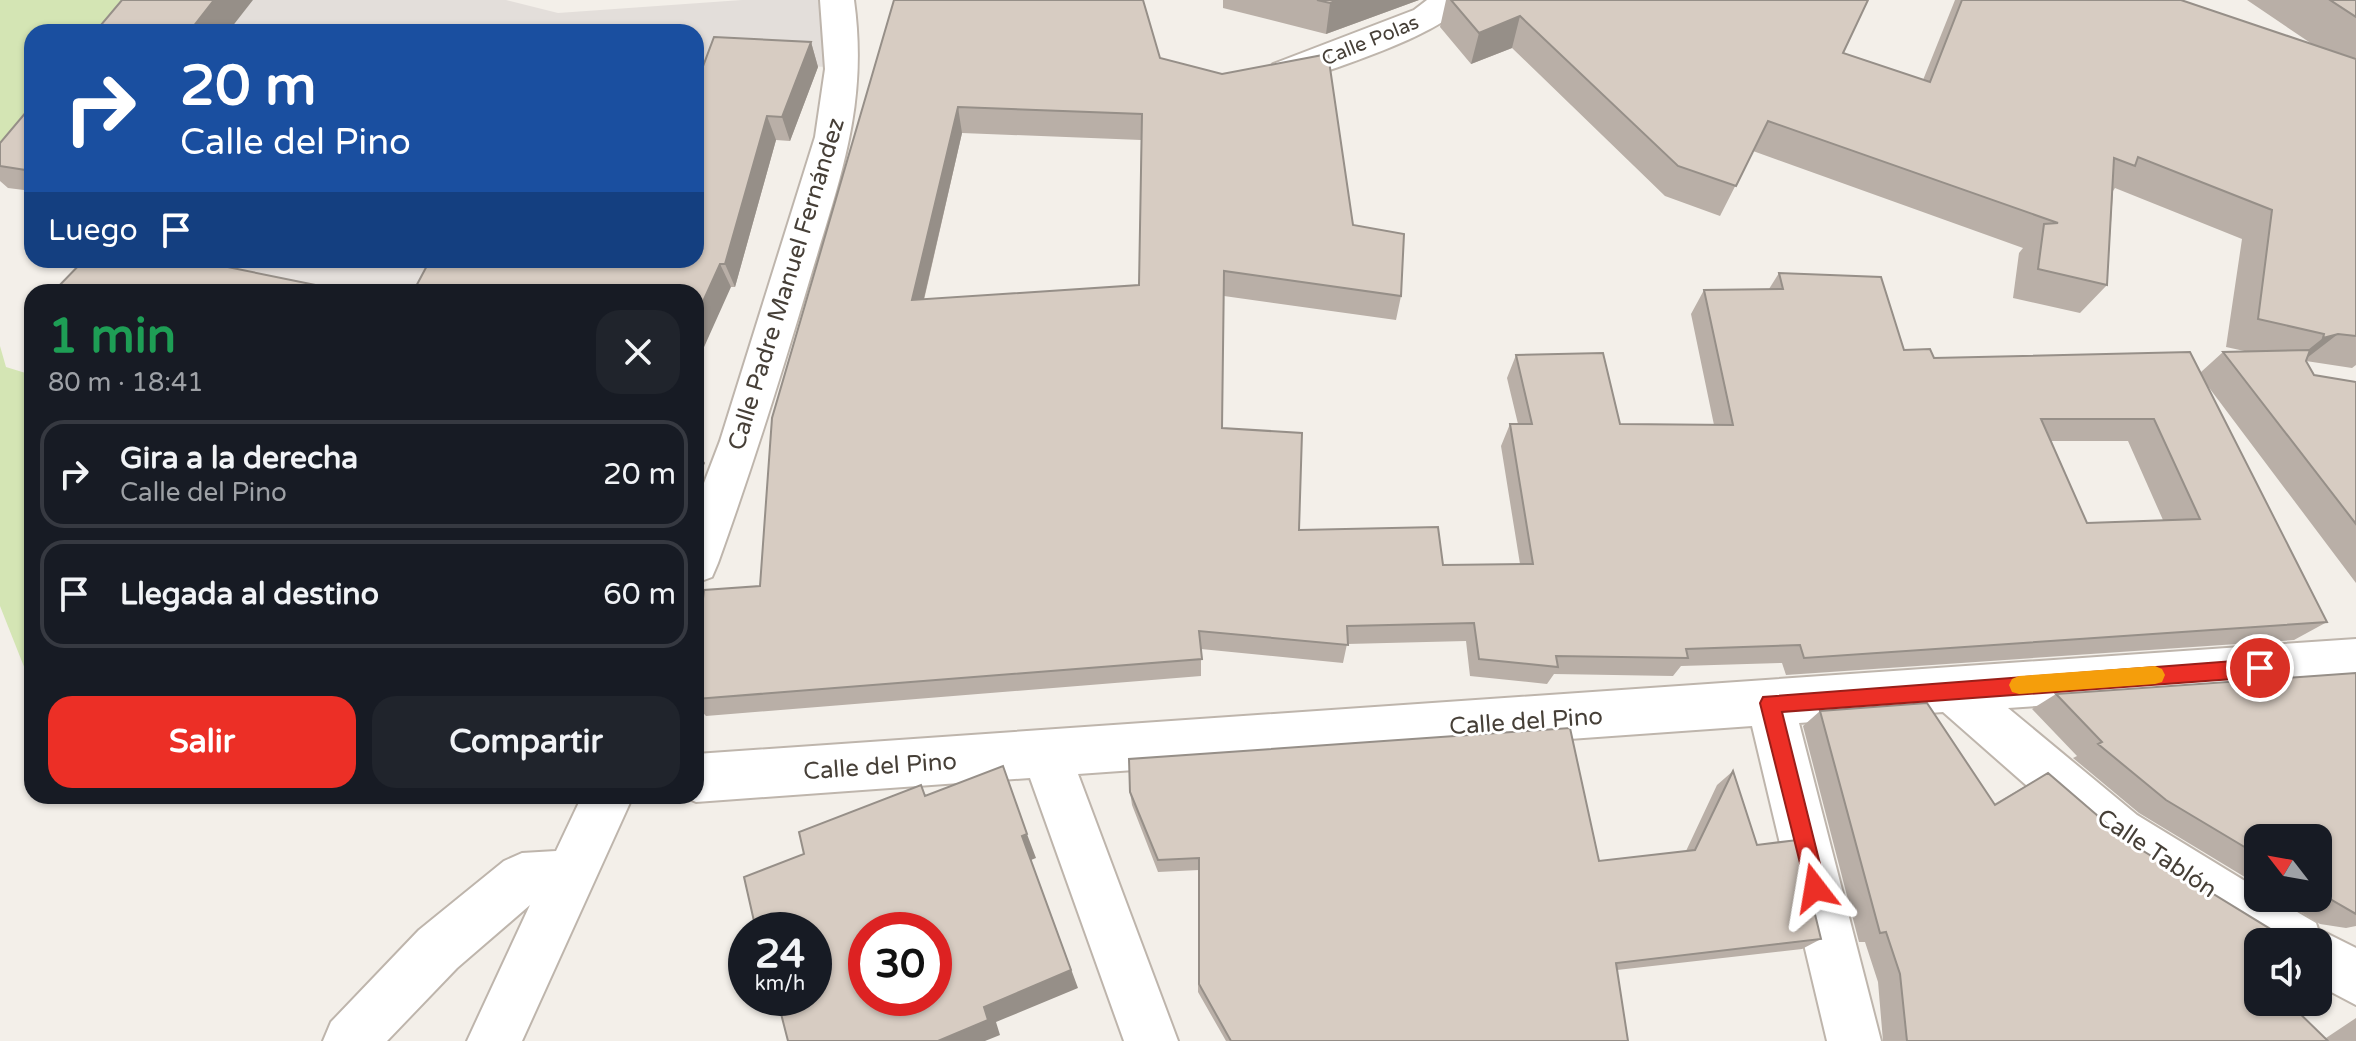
<!DOCTYPE html>
<html lang="es">
<head>
<meta charset="utf-8">
<style>
  :root { --surface:#171b24; --page:#20242c; --text:#f1f3f6; --muted:#9ea1a6; --line:#363941; --accent:#ec2f26 }
  body { margin:0; font-family:"Varela Round",sans-serif; background:var(--page); color:var(--text); height:100vh; display:flex; flex-direction:column; font-size:30px; white-space:nowrap }
  * { box-sizing:border-box; margin:0 }
  p { font-size:26px; color:var(--muted) }
  .icon { flex:none; width:44px; height:44px; fill:none; stroke:currentColor; stroke-width:2; stroke-linecap:round; stroke-linejoin:round }
  .map { position:relative; flex:1; overflow:hidden }
  .side { position:absolute; left:24px; top:284px; width:680px; height:520px; display:flex; flex-direction:column; background:var(--surface); border-radius:24px; box-shadow:0 2px 6px #0004 }
  .side>* { flex:none }
  .guide { position:absolute; left:24px; top:24px; width:680px; height:244px; border-radius:24px; box-shadow:0 2px 6px #0004; background:#1a4fa0; color:#fff; overflow:hidden }
  .needle { width:52px; rotate:301deg }
  .controls { position:absolute; left:2244px; top:824px; display:grid; gap:16px }
  .controls a { display:grid; place-items:center; width:88px; height:88px; border-radius:16px; background:var(--surface); box-shadow:0 2px 6px #0004; font-size:40px }
  .speed { position:absolute; left:728px; top:912px; display:flex; gap:16px; font-size:40px; font-weight:700; text-align:center }
  .speed>* { display:grid; place-content:center; width:104px; height:104px; border-radius:50%; background:var(--surface); box-shadow:0 2px 6px #0004; line-height:1 }
  .speed small { font-size:20px; font-weight:400 }
  .speed .limit { border:12px solid #d22; background:#fff; color:#111 }
  .pin { position:absolute; display:grid; place-items:center; width:68px; height:68px; color:#fff; margin:-34px; border:4px solid #fff; border-radius:50%; box-shadow:0 2px 8px #0007 }
  .me { position:absolute; width:88px; margin:-44px; rotate:346deg; stroke-linejoin:round; filter:drop-shadow(0 0 6px #0008) }
  .turn { display:flex; align-items:center; gap:28px; height:168px; padding:0 24px; font-size:36px }
  .turn .icon { width:104px; height:104px; stroke-width:2.5 }
  .turn b { display:block; font-size:56px; line-height:68px }
  .then { display:flex; align-items:center; height:76px; padding:0 24px; background:#0003; gap:16px; font-size:30px }
  .round { display:grid; place-items:center; flex:none; width:84px; height:84px; border-radius:24px; background:var(--page) }
  .summary { display:flex; align-items:center; justify-content:space-between; height:136px; padding:0 24px }
  h1 { font-size:48px; font-weight:700; line-height:60px; color:#1e9e55 }
  .button { display:flex; gap:16px; margin-top:auto; padding:16px 24px }
  .button a { flex:1; height:92px; border-radius:24px; background:var(--accent); color:#fff; font-size:32px; font-weight:700; line-height:92px; text-align:center }
  .button a+a { background:var(--page); color:var(--text) }
  ul { padding:0; list-style:none }
  li { display:flex; align-items:center; gap:24px; height:108px; margin:0 16px 12px; padding:0 8px; border:4px solid var(--line); border-radius:24px }
  li div { flex:1 }
  li b { display:block; font-size:30px }
  li em { font-style:normal }
  .map>svg:first-child { display:block }
</style>
</head>
<body>
<div class="map">
<svg width="2356" height="1041" viewBox="0 0 2356 1041">
  <rect width="100%" height="100%" fill="#f3efe9"/>
  <path fill="#e3deda" d="M 253,0 L 506,0 L 558,13 L 742,0 L 826,0 L 827,67 L 703,61 L 703,48 L 696,49 L 696,32 L 391,32 L 360,25 L 353,32 L 228,32 Z
    M 157,260 L 600,260 L 442,292 L 255,292 Z"/>
  <path fill="#d4e5b4" d="M 0,0 L 133,0 L 105,32 L 32,32 L 32,118 L 0,155 Z
    M 0,346 L 6,367 L 32,375 L 32,687 L 0,606 Z"/>
  <g fill="none" stroke-linecap="round" stroke-linejoin="round">
    <g stroke="#beb5ac" stroke-width="4">
      <path id="minor" d="M 820,0 L 854,0 C 869,108 838,183 808,285 C 780,379 751,471 718,563 L 712,577 L 696,583 L 696,504 L 720,441 L 815,137 L 825,69 Z
        M 1427,0 L 1467,0 C 1446,34 1338,66 1297,82 L 1285,85 L 1273,82 L 1267,73 L 1273,64 L 1414,10 Z
        M 2356,639 L 2356,683 L 2008,708 L 2137,815 L 2258,889 L 2258,898 L 2273,898 L 2316,923 L 2318,929 L 2356,948 L 2356,1005 L 2318,985 L 2318,942 L 2258,942 L 2258,948 L 2101,851 L 1943,712 L 1799,723 L 1881,1041 L 1827,1041 L 1752,726 L 1078,774 L 1178,1041 L 1124,1041 L 1030,778 L 696,802 L 682,796 L 696,796 L 696,754 Z
        M 582,796 L 633,796 L 522,1041 L 467,1041 L 530,905 L 457,968 L 387,1041 L 323,1041 L 331,1022 L 419,930 L 504,861 L 522,853 L 556,851 Z"/>
    </g>
    <use href="#minor" fill="#fff" fill-rule="evenodd"/>
  </g>
  <path fill="#b9afa7" fill-rule="evenodd" d="M 894,0 L 1160,58 L 1353,225 L 1401,296 L 1396,320 L 1224,296 L 1222,428 L 1299,530 L 1443,565 L 1520,564 L 1501,446 L 1510,424 L 1518,424 L 1507,378 L 1516,355 L 1620,424 L 1714,425 L 1691,314 L 1704,290 L 1769,289 L 1779,273 L 1904,350 L 1934,358 L 2201,372 L 2223,352 L 2249,352 L 2226,347 L 2242,239 L 2115,188 L 2113,191 L 2107,285 L 2080,313 L 2013,298 L 2019,253 L 2023,248 L 1753,151 L 1720,216 L 1665,196 L 1512,48 L 1471,64 L 1440,27 L 1446,0 L 1868,0 L 1843,53 L 1923,80 L 1955,0 L 2181,0 L 2312,44 L 2247,0 L 2356,0 L 2356,365 L 2352,368 L 2306,361 L 2314,375 L 2356,382 L 2356,583 L 2207,385 L 2327,622 L 2294,640 L 1786,675 L 1782,663 L 1681,666 L 1673,676 L 1554,674 L 1547,684 L 1470,676 L 1466,641 L 1347,644 L 1343,663 L 1201,649 L 1201,676 L 706,716 L 696,705 L 696,659 L 760,586 ZM 962,133 L 1141,140 L 1139,285 L 924,300 ZM 2050,441 L 2128,441 L 2163,520 L 2087,523 Z
    M 1223,0 L 1419,0 L 1326,34 L 1223,8 Z
    M 811,42 L 818,67 L 790,141 L 776,140 L 735,287 L 731,287 L 696,260 L 696,85 Z
    M 32,105 L 32,191 L 8,188 L 0,181 L 0,143 Z
    M 2356,673 L 2356,926 L 2346,928 L 2320,924 L 2279,898 L 2318,898 L 2318,838 L 2258,838 L 2258,885 L 2139,813 L 2073,758 L 2077,756 L 2032,709 L 2056,694 Z
    M 1820,711 L 1994,804 L 2048,773 L 2127,841 L 2285,938 L 2294,935 L 2325,935 L 2258,1002 L 2326,1038 L 2356,1018 L 2356,1041 L 1883,1041 L 1878,982 L 1865,942 L 1859,942 L 1803,726 Z
    M 1733,771 L 1757,845 L 1821,939 L 1802,949 L 1617,970 L 1628,1041 L 1226,1041 L 1198,992 L 1199,870 L 1158,872 L 1132,805 L 1130,792 L 1599,861 L 1686,851 L 1717,785 Z"/>
  <path fill="#968f88" d="M 214,0 L 253,0 L 228,32 L 189,32 Z
    M 1338,0 L 1419,0 L 1326,34 L 1330,3 Z
    M 1520,16 L 1512,48 L 1471,64 L 1479,33 Z
    M 811,42 L 818,67 L 790,141 L 782,117 Z
    M 958,107 L 962,133 L 918,324 L 912,300 Z
    M 767,116 L 776,140 L 735,287 L 725,264 Z
    M 720,264 L 731,287 L 696,365 L 696,317 Z
    M 2338,334 L 2303,361 L 2289,365 L 2323,338 Z
    M 696,448 L 705,463 L 696,483 Z
    M 1027,834 L 1036,858 L 1031,860 L 1078,988 L 996,1022 L 1000,1035 L 985,1041 L 938,1041 L 984,1007 L 1022,836 Z"/>
  <path fill="#d7ccc2" stroke="#968f88" stroke-width="2" fill-rule="evenodd" d="M 122,0 L 214,0 L 189,32 L 95,32 Z
    M 894,0 L 1143,0 L 1160,58 L 1222,74 L 1328,54 L 1353,225 L 1404,234 L 1401,296 L 1224,271 L 1222,428 L 1302,433 L 1299,530 L 1438,527 L 1443,565 L 1533,564 L 1510,424 L 1532,424 L 1516,355 L 1603,353 L 1620,424 L 1733,425 L 1704,290 L 1783,289 L 1779,273 L 1881,277 L 1904,350 L 1930,349 L 1934,358 L 2190,352 L 2327,622 L 1804,658 L 1800,645 L 1686,649 L 1688,658 L 1556,656 L 1558,667 L 1479,659 L 1474,623 L 1347,626 L 1348,645 L 1199,631 L 1202,659 L 696,699 L 696,659 L 704,590 L 760,586 L 772,418 ZM 958,107 L 1142,114 L 1139,285 L 912,300 ZM 2041,419 L 2154,419 L 2200,519 L 2087,523 Z
    M 1317,0 L 1338,0 L 1330,3 Z
    M 1451,0 L 1868,0 L 1843,53 L 1930,82 L 1962,0 L 2181,0 L 2356,59 L 2356,336 L 2338,334 L 2323,338 L 2324,334 L 2258,319 L 2272,210 L 2138,157 L 2135,166 L 2114,158 L 2107,285 L 2038,269 L 2044,224 L 2058,223 L 1768,121 L 1736,186 L 1678,166 L 1520,16 L 1479,33 Z
    M 2330,0 L 2356,0 L 2356,17 Z
    M 714,37 L 811,42 L 782,117 L 767,116 L 725,264 L 720,264 L 696,317 L 696,292 L 413,292 L 430,260 L 696,260 L 696,85 Z
    M 32,105 L 32,171 L 0,166 L 0,143 Z
    M 84,260 L 193,260 L 350,292 L 53,292 Z
    M 2310,350 L 2306,361 L 2314,375 L 2356,382 L 2356,524 L 2223,352 Z
    M 2356,673 L 2356,914 L 2318,892 L 2318,838 L 2258,838 L 2258,855 L 2166,800 L 2098,744 L 2102,742 L 2056,694 Z
    M 1927,703 L 1995,805 L 2048,773 L 2127,841 L 2290,941 L 2294,940 L 2294,935 L 2325,935 L 2318,942 L 2258,942 L 2258,1002 L 2288,1002 L 2328,1041 L 1907,1041 L 1900,974 L 1886,932 L 1880,933 L 1820,711 Z
    M 1570,728 L 1599,861 L 1695,850 L 1733,771 L 1757,845 L 1797,840 L 1821,939 L 1616,963 L 1628,1041 L 1231,1041 L 1199,984 L 1199,858 L 1158,860 L 1130,792 L 1129,759 Z
    M 1003,766 L 1027,834 L 1022,836 L 1071,970 L 984,1007 L 988,1020 L 938,1041 L 788,1041 L 777,998 L 814,998 L 814,930 L 756,930 L 744,877 L 804,854 L 799,832 L 921,785 L 925,796 ZM 866,930 L 934,930 L 934,998 L 866,998 Z"/>
  <path fill="#ec2f26" stroke="#991f19" stroke-width="2" d="M 2260,659 L 2267,662 L 2270,668 L 2267,675 L 2260,677 L 1782,712 L 1826,888 L 1823,895 L 1815,898 L 1808,895 L 1760,703 L 1763,697 Z"/>
  <path fill="#f59e0b" d="M 2155,666 L 2162,669 L 2165,675 L 2162,682 L 2155,684 L 2019,694 L 2012,692 L 2009,685 L 2012,679 L 2019,676 Z"/>
  <g text-anchor="middle" stroke-width="6" stroke-linejoin="round" paint-order="stroke">
    <g font-size="20" fill="#463f37" stroke="#fff">
      <text transform="translate(1370 40) rotate(-22)" y="7">Calle Polas</text>
    </g>
    <g font-size="24" fill="#463f37" stroke="#fff">
      <text transform="translate(786 284) rotate(-73)" y="8">Calle Padre Manuel Fernández</text>
      <text transform="translate(1526 721) rotate(-4)" y="8">Calle del Pino</text>
      <text transform="translate(880 766) rotate(-4)" y="8">Calle del Pino</text>
      <text transform="translate(2157 853) rotate(34)" y="8">Calle Tablón</text>
    </g>
  </g>
</svg>
<div class="controls">
<a><svg class="needle" viewBox="-14 -14 28 28"><path d="M0-13l5 13h-10z" fill="#e53935"/><path d="M0 13l5-13h-10z" fill="#9ea1a6"/></svg></a>
<a><svg class="icon" aria-label="sound" viewBox="0 0 24 24"><path d="M4 9h4l5-4v14l-5-4H4zM17 9q2 3 0 6"/></svg></a>
</div>
<div class="speed"><div>24<small>km/h</small></div><div class="limit">30</div></div>
<div class="pin" style="left:2260px;top:668px;background:#d93025"><svg class="icon" aria-label="arrive" viewBox="0 0 24 24"><path d="M6 21V4h12l-3 4 3 4H6"/></svg></div>
<svg class="me" style="left:1815px;top:888px" viewBox="-20 -20 40 40"><path d="M0-17L14 15 0 8-14 15z" fill="#ec2f26" stroke="#fff" stroke-width="4"/></svg>
<div class="guide">
<div class="turn"><svg class="icon" aria-label="right" viewBox="0 0 24 24"><path d="M7 20v-9h11M14 6l5 5-5 5"/></svg><div><b>20 m</b>Calle del Pino</div></div>
<div class="then">Luego<svg class="icon" aria-label="arrive" viewBox="0 0 24 24"><path d="M6 21V4h12l-3 4 3 4H6"/></svg></div>
</div>
<section class="side">
<div class="summary"><div><h1>1 min</h1><p>80 m · 18:41</p></div><a class="round"><svg class="icon" aria-label="close" viewBox="0 0 24 24"><path d="M6 6l12 12M18 6L6 18"/></svg></a></div>
<ul>
<li><svg class="icon" aria-label="right" viewBox="0 0 24 24"><path d="M7 20v-9h11M14 6l5 5-5 5"/></svg><div><b>Gira a la derecha</b><p>Calle del Pino</p></div><em>20 m</em></li>
<li><svg class="icon" aria-label="arrive" viewBox="0 0 24 24"><path d="M6 21V4h12l-3 4 3 4H6"/></svg><div><b>Llegada al destino</b></div><em>60 m</em></li>
</ul>
<div class="button"><a>Salir</a><a>Compartir</a></div>
</section>
</div>
</body>
</html>
